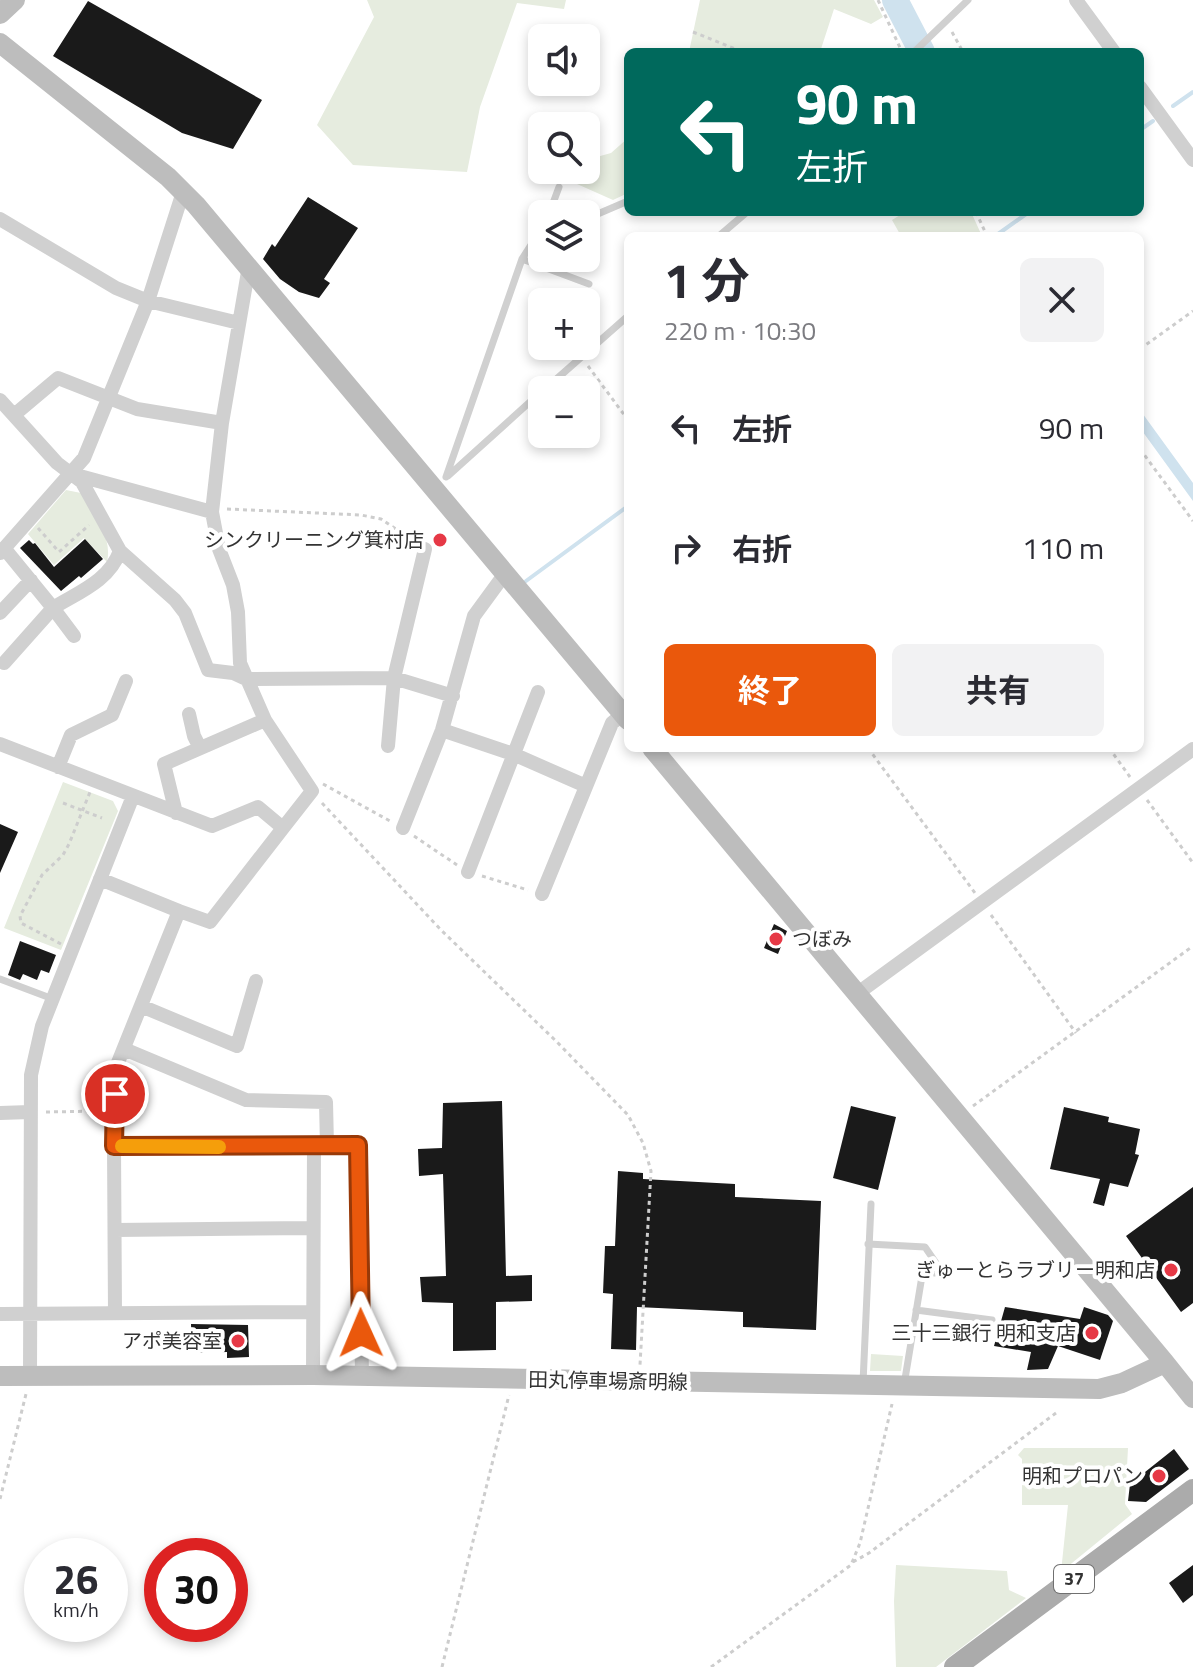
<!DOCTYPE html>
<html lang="ja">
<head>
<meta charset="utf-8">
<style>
  :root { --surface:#fff; --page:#f2f2f3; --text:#2b2b33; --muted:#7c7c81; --accent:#ea580c }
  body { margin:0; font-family:"Titillium Web","Noto Sans JP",sans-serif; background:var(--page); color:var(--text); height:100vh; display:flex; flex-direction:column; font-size:30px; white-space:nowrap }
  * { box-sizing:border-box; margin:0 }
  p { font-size:26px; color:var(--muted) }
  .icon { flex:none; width:44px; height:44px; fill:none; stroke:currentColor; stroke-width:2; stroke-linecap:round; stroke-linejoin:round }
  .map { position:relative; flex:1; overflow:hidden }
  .drawer { position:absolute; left:624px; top:232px; width:520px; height:520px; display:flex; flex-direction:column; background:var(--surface); border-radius:12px; box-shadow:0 4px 12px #0003 }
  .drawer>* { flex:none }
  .hud { position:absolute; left:624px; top:48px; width:520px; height:168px; border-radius:12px; box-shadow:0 4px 12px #0003; background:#00695c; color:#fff; overflow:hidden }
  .controls { position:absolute; left:528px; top:24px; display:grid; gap:16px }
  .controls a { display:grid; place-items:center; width:72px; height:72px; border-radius:12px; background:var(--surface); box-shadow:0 4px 12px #0003; font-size:40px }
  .speed { position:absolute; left:24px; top:1538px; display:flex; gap:16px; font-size:40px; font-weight:700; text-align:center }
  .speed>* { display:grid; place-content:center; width:104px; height:104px; border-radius:50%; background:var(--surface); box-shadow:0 4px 12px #0003; line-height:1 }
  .speed small { font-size:20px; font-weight:400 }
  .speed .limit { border:12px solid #d22; background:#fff; color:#111 }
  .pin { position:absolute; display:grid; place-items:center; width:68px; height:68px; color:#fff; margin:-34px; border:4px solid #fff; border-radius:50%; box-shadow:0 2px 8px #0007 }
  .me { position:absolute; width:88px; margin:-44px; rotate:359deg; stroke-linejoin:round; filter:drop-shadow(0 0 6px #0008) }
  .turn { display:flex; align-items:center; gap:28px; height:168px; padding:0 40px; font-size:36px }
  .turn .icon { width:104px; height:104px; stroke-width:2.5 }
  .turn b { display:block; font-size:56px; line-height:68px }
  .round { display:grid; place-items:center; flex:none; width:84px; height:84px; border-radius:12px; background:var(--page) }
  .summary { display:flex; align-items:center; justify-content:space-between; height:136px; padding:0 40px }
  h1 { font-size:48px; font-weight:700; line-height:60px }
  .button { display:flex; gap:16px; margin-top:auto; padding:16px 40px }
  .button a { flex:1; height:92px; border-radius:12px; background:var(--accent); color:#fff; font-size:32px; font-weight:700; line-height:92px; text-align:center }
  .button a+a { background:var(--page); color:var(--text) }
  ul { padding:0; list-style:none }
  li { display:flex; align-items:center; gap:24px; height:120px; padding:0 40px }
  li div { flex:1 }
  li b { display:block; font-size:30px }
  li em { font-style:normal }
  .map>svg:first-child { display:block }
</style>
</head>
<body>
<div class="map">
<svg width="1193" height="1667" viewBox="0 0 1193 1667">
  <rect width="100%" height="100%" fill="#fff"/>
  <path fill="#e6ecdf" d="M 367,0 L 566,0 L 564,9 L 517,3 L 480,107 L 467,172 L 353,165 L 317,125 L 374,17 Z
    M 700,0 L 874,0 L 883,17 L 871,24 L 834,9 L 820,52 L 689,52 Z
    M 628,138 L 628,193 L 613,200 L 568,180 L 571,170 L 586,170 L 586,160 L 611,153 Z
    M 905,212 L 971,212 L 982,236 L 901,236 L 892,220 Z
    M 66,490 L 81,493 C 93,515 113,536 107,562 L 84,538 L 54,565 L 28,534 Z
    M 63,782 L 113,801 L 118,811 L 61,950 L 4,928 Z
    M 871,1354 L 903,1356 L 901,1371 L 870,1371 Z
    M 1024,1448 L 1128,1448 L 1125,1504 L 1132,1514 L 1061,1572 L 1068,1505 L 1022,1505 L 1022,1459 L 1018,1455 Z
    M 896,1565 L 1007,1571 L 1009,1590 L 1026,1598 L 936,1667 L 896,1667 L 894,1601 Z"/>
  <path fill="#cfe2ee" d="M 889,0 L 902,0 L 919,33 L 910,40 Z
    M 1140,410 L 1193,483 L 1193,501 L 1140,428 Z"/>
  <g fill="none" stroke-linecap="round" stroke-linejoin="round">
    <path stroke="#cfe2ee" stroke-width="4" d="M 1173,106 L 1193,92
      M 1140,130 L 1153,121
      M 998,234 L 1029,212
      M 526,581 L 628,506"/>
    <path stroke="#cfe2ee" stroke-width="26" d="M 895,0 L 922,52"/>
  </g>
  <path fill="#1a1a1a" d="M 88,1 L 262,100 L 233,149 L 182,133 L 53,56 Z
    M 308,197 L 358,228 L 324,279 L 330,283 L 319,298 L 299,292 L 280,279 L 263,259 L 272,244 L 275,247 Z
    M 85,539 L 103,559 L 81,578 L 79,576 L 61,591 L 20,548 L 29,540 L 33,544 L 35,543 L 54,567 Z
    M 0,824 L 18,832 L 0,873 Z
    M 774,924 L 787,931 L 778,954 L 764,948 Z
    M 20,941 L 56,955 L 49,973 L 41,970 L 37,980 L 23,974 L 20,980 L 8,975 Z
    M 502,1101 L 506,1276 L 532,1275 L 532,1301 L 496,1302 L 496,1350 L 453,1351 L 453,1303 L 422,1302 L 420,1277 L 446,1276 L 443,1174 L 419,1176 L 418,1149 L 442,1148 L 443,1103 Z
    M 851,1106 L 896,1117 L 878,1190 L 833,1178 Z
    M 1064,1107 L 1109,1117 L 1108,1122 L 1140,1129 L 1135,1154 L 1139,1155 L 1128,1187 L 1110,1183 L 1104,1206 L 1093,1203 L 1100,1179 L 1050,1169 Z
    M 618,1171 L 643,1173 L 643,1179 L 735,1184 L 735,1197 L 821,1201 L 816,1330 L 743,1327 L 743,1312 L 637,1307 L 636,1350 L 611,1349 L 613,1294 L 603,1293 L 605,1246 L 615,1246 Z
    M 1193,1187 L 1193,1303 L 1181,1312 L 1126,1236 Z
    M 1005,1307 L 1080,1319 L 1084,1307 L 1108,1315 L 1113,1321 L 1100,1360 L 1058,1346 L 1048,1369 L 1027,1370 L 1031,1352 L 994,1346 Z
    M 191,1324 L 248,1325 L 249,1357 L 227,1358 L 227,1352 L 192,1353 Z
    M 1174,1449 L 1189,1469 L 1146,1502 L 1128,1501 L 1130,1484 Z
    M 1193,1565 L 1193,1595 L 1183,1603 L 1169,1583 Z"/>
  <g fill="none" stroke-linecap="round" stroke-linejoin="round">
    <path stroke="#cdcdcd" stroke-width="3" stroke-dasharray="4 4" stroke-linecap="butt" d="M 878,0 L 902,52
      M 693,32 L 743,52
      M 952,32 L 963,52
      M 976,212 L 987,236
      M 1140,349 L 1193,311
      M 588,366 L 628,420
      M 1140,449 L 1193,521
      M 227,509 L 361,515 L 381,519 L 415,542
      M 38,528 L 59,552 L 89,525
      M 868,748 L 975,893
      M 1109,748 L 1130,777
      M 323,784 L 390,821
      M 1147,800 L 1193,863
      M 63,803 L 102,818
      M 322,803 L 441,930 L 557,1042 L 628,1115 L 643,1143 L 651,1171 L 640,1365
      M 414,836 L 457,865
      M 482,876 L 528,890
      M 991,915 L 1076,1033
      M 61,944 L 21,923 L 20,916 L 42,875 L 63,855 L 69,844 L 90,792
      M 973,1106 L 1193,946
      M 46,1112 L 102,1111
      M 0,1499 L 26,1394
      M 853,1562 L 869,1553 L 1056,1413
      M 442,1667 L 509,1395
      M 711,1667 L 851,1565 L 860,1543 L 892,1404"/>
    <path stroke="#d0d0d0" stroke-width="7" d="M 914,52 L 968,0
      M 549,214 L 559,187
      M 586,219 L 628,201
      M 719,236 L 747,212
      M 522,259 L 589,284
      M 544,390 L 628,316
      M 448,476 L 542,391
      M 446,477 L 522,259 L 531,245 L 542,236
      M 0,979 L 53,999
      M 868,1244 L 925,1247 L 936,1263 L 934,1273
      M 916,1310 L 992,1320
      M 863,1383 L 871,1204
      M 904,1385 L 922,1276"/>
    <path stroke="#d0d0d0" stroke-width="14" d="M 1076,0 L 1114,52
      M 1140,87 L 1193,160
      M 0,219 L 116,288 L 148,301 L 239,323
      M 249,266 L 222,423 L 212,512 L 219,549 L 233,585 L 238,612 L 240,663 L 265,720 L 312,791 L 283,828
      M 0,400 L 57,463 L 82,482 L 120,551 L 175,600 L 185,613 L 208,670 L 233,673 L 246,679 L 394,678 L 453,696
      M 14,415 L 58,378 L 137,409 L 222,423
      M 76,475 L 212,512
      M 4,548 L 53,608 C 79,592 109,581 120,551
      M 0,553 L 84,458 L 148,301 L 183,192
      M 0,613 L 31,580
      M 4,663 L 53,608 L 74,636
      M 189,714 L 194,736 L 200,748
      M 442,730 L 513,754 L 586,786
      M 0,744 L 212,826 L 258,807 L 283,828 L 210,922 L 179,911 L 117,1065 L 114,1146 L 115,1313
      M 388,746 L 394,678 L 425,549
      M 58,767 L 71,735 L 112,715 L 126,681
      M 176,813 L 164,764 L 265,720
      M 403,828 L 442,730 L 474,616 L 504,575
      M 468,872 L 538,692
      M 100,879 L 179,911
      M 542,894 L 612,723 L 623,714
      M 858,993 L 1193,749
      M 141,1006 L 237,1046 L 256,981
      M 124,1049 L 246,1100 L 326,1102 L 327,1146
      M 0,1113 L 30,1112
      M 114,1146 L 358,1145 L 362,1375
      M 115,1230 L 313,1228
      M 0,1314 L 312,1312
      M 313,1375 L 314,1147
      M 30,1376 L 31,1075 L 42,1026 L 133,796"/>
    <path stroke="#bdbdbd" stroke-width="20" d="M 0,14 L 15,0
      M 0,43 L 168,177 L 196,205 L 628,720
      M 652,748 L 1165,1363
      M 0,1376 L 313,1375 L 1099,1389 L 1122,1383 L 1165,1363 L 1193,1398"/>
    <path stroke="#ababab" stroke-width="22" d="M 955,1667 L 1193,1490"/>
  </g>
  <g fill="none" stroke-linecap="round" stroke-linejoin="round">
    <g stroke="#983908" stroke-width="20">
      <path id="route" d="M 115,1094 L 114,1146 L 358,1145 L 361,1333"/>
    </g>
    <use href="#route" stroke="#ea580c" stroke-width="14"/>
    <path stroke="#f59e0b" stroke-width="14" d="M 122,1146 L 219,1147"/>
  </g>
  <g fill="#e63946" stroke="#fff" stroke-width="3">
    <circle cx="440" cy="540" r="8"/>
    <circle cx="776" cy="939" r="8"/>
    <circle cx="1171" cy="1270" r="8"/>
    <circle cx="1092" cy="1333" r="8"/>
    <circle cx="238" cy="1341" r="8"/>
    <circle cx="1159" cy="1476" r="8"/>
  </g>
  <g text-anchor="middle" stroke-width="8" stroke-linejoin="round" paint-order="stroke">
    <rect fill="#fff" stroke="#707070" stroke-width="2" x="1054" y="1565" width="40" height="28" rx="6"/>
    <g font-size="18" font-weight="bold" fill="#333">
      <text x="1074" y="1585">37</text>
    </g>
    <g font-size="20" fill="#333" stroke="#fff" text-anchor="end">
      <text x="424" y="547">シンクリーニング箕村店</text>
      <text x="792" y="946" text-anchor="start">つぼみ</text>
      <text x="1155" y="1277">ぎゅーとらラブリー明和店</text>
      <text x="1076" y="1340">三十三銀行 明和支店</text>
      <text x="222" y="1348">アポ美容室</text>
      <text x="1143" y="1483">明和プロパン</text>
    </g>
    <g font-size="20" fill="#333" stroke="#fff">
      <text transform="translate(608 1381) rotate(1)" y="7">田丸停車場斎明線</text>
    </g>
  </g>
</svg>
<div class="controls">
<a><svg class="icon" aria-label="sound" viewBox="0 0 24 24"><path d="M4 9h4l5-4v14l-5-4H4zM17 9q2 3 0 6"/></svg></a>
<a><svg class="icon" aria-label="search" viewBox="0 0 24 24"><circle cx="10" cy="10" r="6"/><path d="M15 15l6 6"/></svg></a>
<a><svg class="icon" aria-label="layers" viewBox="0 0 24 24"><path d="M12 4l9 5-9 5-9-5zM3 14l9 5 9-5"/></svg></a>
<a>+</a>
<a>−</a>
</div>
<div class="speed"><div>26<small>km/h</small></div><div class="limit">30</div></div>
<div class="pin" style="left:115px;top:1094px;background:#d93025"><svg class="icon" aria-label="arrive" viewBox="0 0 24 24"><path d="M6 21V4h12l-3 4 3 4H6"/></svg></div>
<svg class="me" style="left:361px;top:1333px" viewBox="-20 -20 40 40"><path d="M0-17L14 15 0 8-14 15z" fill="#ea580c" stroke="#fff" stroke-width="4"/></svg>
<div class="hud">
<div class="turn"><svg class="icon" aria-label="left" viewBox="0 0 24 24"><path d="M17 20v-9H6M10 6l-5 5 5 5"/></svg><div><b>90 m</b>左折</div></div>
</div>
<section class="drawer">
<div class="summary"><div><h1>1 分</h1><p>220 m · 10:30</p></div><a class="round"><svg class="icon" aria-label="close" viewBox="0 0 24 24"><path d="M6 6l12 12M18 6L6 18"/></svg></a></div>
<ul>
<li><svg class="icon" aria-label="left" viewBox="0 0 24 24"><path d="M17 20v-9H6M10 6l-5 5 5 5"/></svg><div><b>左折</b></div><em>90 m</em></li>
<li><svg class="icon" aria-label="right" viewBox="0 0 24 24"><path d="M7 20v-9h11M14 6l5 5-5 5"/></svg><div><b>右折</b></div><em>110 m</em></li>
</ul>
<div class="button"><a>終了</a><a>共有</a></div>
</section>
</div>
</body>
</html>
